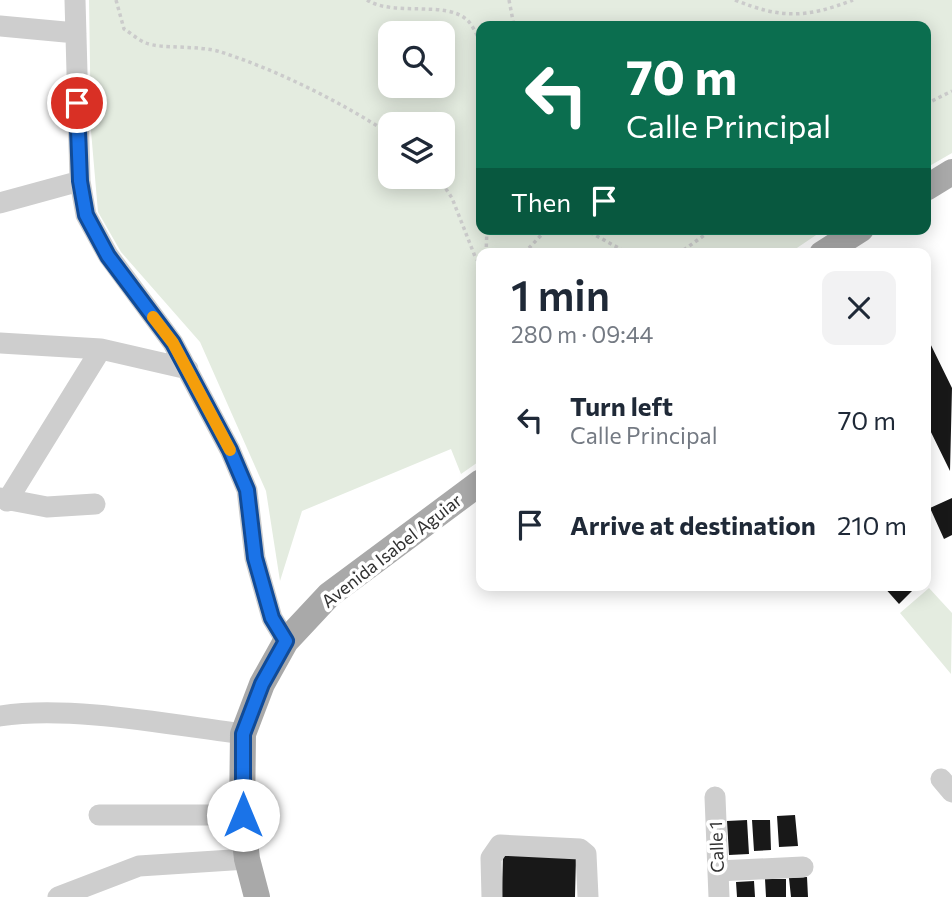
<!DOCTYPE html>
<html lang="en">
<head>
<meta charset="utf-8">
<style>
  :root { --surface:#fff; --page:#f2f2f3; --text:#1f2937; --muted:#747a83 }
  body { margin:0; font-family:Commissioner,sans-serif; background:var(--page); color:var(--text); height:100vh; display:flex; flex-direction:column; font-size:26px; white-space:nowrap }
  * { box-sizing:border-box; margin:0 }
  p { font-size:23px; color:var(--muted) }
  .icon { flex:none; width:38px; height:38px; fill:none; stroke:currentColor; stroke-width:2; stroke-linecap:round; stroke-linejoin:round }
  .map { position:relative; flex:1; overflow:hidden }
  .drawer { position:absolute; left:476px; top:248px; width:455px; height:343px; display:flex; flex-direction:column; background:var(--surface); border-radius:14px; box-shadow:0 4px 18px #0003 }
  .drawer>* { flex:none }
  .banner { position:absolute; left:476px; top:21px; width:455px; height:214px; border-radius:14px; box-shadow:0 4px 18px #0003; background:#0b6e4f; color:#fff; overflow:hidden }
  .controls { position:absolute; left:378px; top:21px; display:grid; gap:14px }
  .controls a { display:grid; place-items:center; width:77px; height:77px; border-radius:14px; background:var(--surface); box-shadow:0 4px 18px #0003; font-size:35px }
  .pin { position:absolute; display:grid; place-items:center; width:60px; height:60px; color:#fff; margin:-30px; border:4px solid #fff; border-radius:50%; box-shadow:0 2px 7px #0007 }
  .me { position:absolute; width:77px; margin:-38px; rotate:0deg; stroke-linejoin:round; filter:drop-shadow(0 0 5px #0008) }
  .turn { display:flex; align-items:center; gap:24px; height:147px; padding:0 35px; font-size:32px }
  .turn .icon { width:91px; height:91px; stroke-width:2.5 }
  .turn b { display:block; font-size:49px; line-height:60px }
  .then { display:flex; align-items:center; height:66px; padding:0 35px; background:#0003; gap:14px; font-size:26px }
  .round { display:grid; place-items:center; flex:none; width:74px; height:74px; border-radius:14px; background:var(--page) }
  .headline { display:flex; align-items:center; justify-content:space-between; height:119px; padding:0 35px }
  h1 { font-size:42px; font-weight:600; line-height:52px }
  ul { padding:0; list-style:none }
  li { display:flex; align-items:center; gap:21px; height:105px; padding:0 35px }
  li div { flex:1 }
  li b { display:block; font-size:26px }
  li em { font-style:normal }
  .map>svg:first-child { display:block }
</style>
</head>
<body>
<div class="map">
<svg width="952" height="897" viewBox="0 0 952 897">
  <rect width="100%" height="100%" fill="#fff"/>
  <path fill="#e4ece0" fill-rule="evenodd" d="M 89,0 L 952,0 L 952,153 L 926,168 L 926,26 L 481,26 L 481,229 L 825,229 L 788,254 L 481,254 L 481,460 L 461,474 L 451,449 L 302,511 L 280,581 L 266,491 L 200,342 L 121,252 L 98,212 L 91,131 ZM 390,33 L 443,33 L 443,86 L 390,86 ZM 390,124 L 443,124 L 443,177 L 390,177 Z
    M 929,588 L 952,613 L 951,674 L 900,613 Z"/>
  <path fill="#181818" d="M 926,335 L 952,388 L 950,471 L 926,422 Z
    M 952,498 L 952,535 L 944,539 L 930,508 Z
    M 883,586 L 917,586 L 899,604 Z
    M 795,815 L 798,846 L 779,847 L 777,816 Z
    M 747,820 L 749,854 L 729,855 L 727,821 Z
    M 752,820 L 770,820 L 771,850 L 754,851 Z
    M 503,854 L 576,856 L 575,897 L 502,897 Z
    M 807,877 L 808,897 L 791,897 L 789,878 Z
    M 765,879 L 786,879 L 786,897 L 766,897 Z
    M 754,881 L 755,897 L 737,897 L 736,882 Z"/>
  <g fill="none" stroke-linecap="round" stroke-linejoin="round">
    <path stroke="#cbcbcb" stroke-width="3.5" stroke-dasharray="3.5 3.5" stroke-linecap="butt" d="M 116,0 L 124,29 C 131,33 138,40 146,43 C 159,49 200,45 221,52 C 279,71 339,101 390,134
      M 367,0 C 394,17 446,0 467,20 C 473,25 477,36 481,43
      M 509,0 L 514,26
      M 735,0 C 782,19 806,18 853,0
      M 926,104 L 952,91
      M 438,177 L 452,198 L 476,259 L 481,262
      M 584,229 L 624,251 L 636,254
      M 486,254 L 487,229
      M 516,254 L 529,248 L 547,229
      M 678,254 L 713,229"/>
    <path stroke="#cecece" stroke-width="21" d="M 75,0 L 80,181 L 86,215 L 108,255 L 173,343 L 230,450 L 247,490 L 255,558 L 272,618 L 286,641
      M 0,26 L 76,33
      M 0,203 L 80,181
      M 0,343 L 101,349 L 188,369
      M 0,498 L 47,507 L 95,504
      M 7,501 L 101,349
      M 0,716 C 70,705 172,725 243,734
      M 941,779 L 952,792
      M 715,797 L 719,897
      M 99,815 L 242,815
      M 718,871 L 803,867
      M 58,897 L 139,866 L 247,859
      M 492,897 L 491,858 L 500,845 L 580,849 L 586,854 L 588,897"/>
    <path stroke="#a9a9a9" stroke-width="26" d="M 926,188 L 952,172
      M 822,254 L 861,229
      M 257,897 L 247,859 L 242,815 L 243,734 L 262,684 L 286,641 L 329,595 L 481,482"/>
  </g>
  <g fill="none" stroke-linecap="round" stroke-linejoin="round">
    <g stroke="#114b97" stroke-width="18">
      <path id="route" d="M 77,103 L 80,181 L 86,215 L 108,256 L 173,343 L 230,450 L 247,490 L 255,558 L 272,618 L 286,641 L 262,684 L 243,734 L 243,815"/>
    </g>
    <use href="#route" stroke="#1a73e8" stroke-width="12"/>
    <path stroke="#f59e0b" stroke-width="12" d="M 153,317 L 173,343 L 230,450"/>
  </g>
  <g text-anchor="middle" stroke-width="7" stroke-linejoin="round" paint-order="stroke">
    <g font-size="18" fill="#313131" stroke="#fff">
      <text transform="translate(392 551) rotate(-38)" y="6">Avenida Isabel Aguiar</text>
      <text transform="translate(717 847) rotate(-92)" y="6">Calle 1</text>
    </g>
  </g>
</svg>
<div class="controls">
<a><svg class="icon" aria-label="search" viewBox="0 0 24 24"><circle cx="10" cy="10" r="6"/><path d="M15 15l6 6"/></svg></a>
<a><svg class="icon" aria-label="layers" viewBox="0 0 24 24"><path d="M12 4l9 5-9 5-9-5zM3 14l9 5 9-5"/></svg></a>
</div>
<div class="pin" style="left:77px;top:103px;background:#d93025"><svg class="icon" aria-label="arrive" viewBox="0 0 24 24"><path d="M6 21V4h12l-3 4 3 4H6"/></svg></div>
<svg class="me" style="left:243px;top:815px" viewBox="-20 -20 40 40"><circle r="19" fill="#fff"/><path d="M0-13L10 11 0 6-10 11z" fill="#1a73e8"/></svg>
<div class="banner">
<div class="turn"><svg class="icon" aria-label="left" viewBox="0 0 24 24"><path d="M17 20v-9H6M10 6l-5 5 5 5"/></svg><div><b>70 m</b>Calle Principal</div></div>
<div class="then">Then<svg class="icon" aria-label="arrive" viewBox="0 0 24 24"><path d="M6 21V4h12l-3 4 3 4H6"/></svg></div>
</div>
<section class="drawer">
<div class="headline"><div><h1>1 min</h1><p>280 m · 09:44</p></div><a class="round"><svg class="icon" aria-label="close" viewBox="0 0 24 24"><path d="M6 6l12 12M18 6L6 18"/></svg></a></div>
<ul>
<li><svg class="icon" aria-label="left" viewBox="0 0 24 24"><path d="M17 20v-9H6M10 6l-5 5 5 5"/></svg><div><b>Turn left</b><p>Calle Principal</p></div><em>70 m</em></li>
<li><svg class="icon" aria-label="arrive" viewBox="0 0 24 24"><path d="M6 21V4h12l-3 4 3 4H6"/></svg><div><b>Arrive at destination</b></div><em>210 m</em></li>
</ul>
</section>
</div>
</body>
</html>
